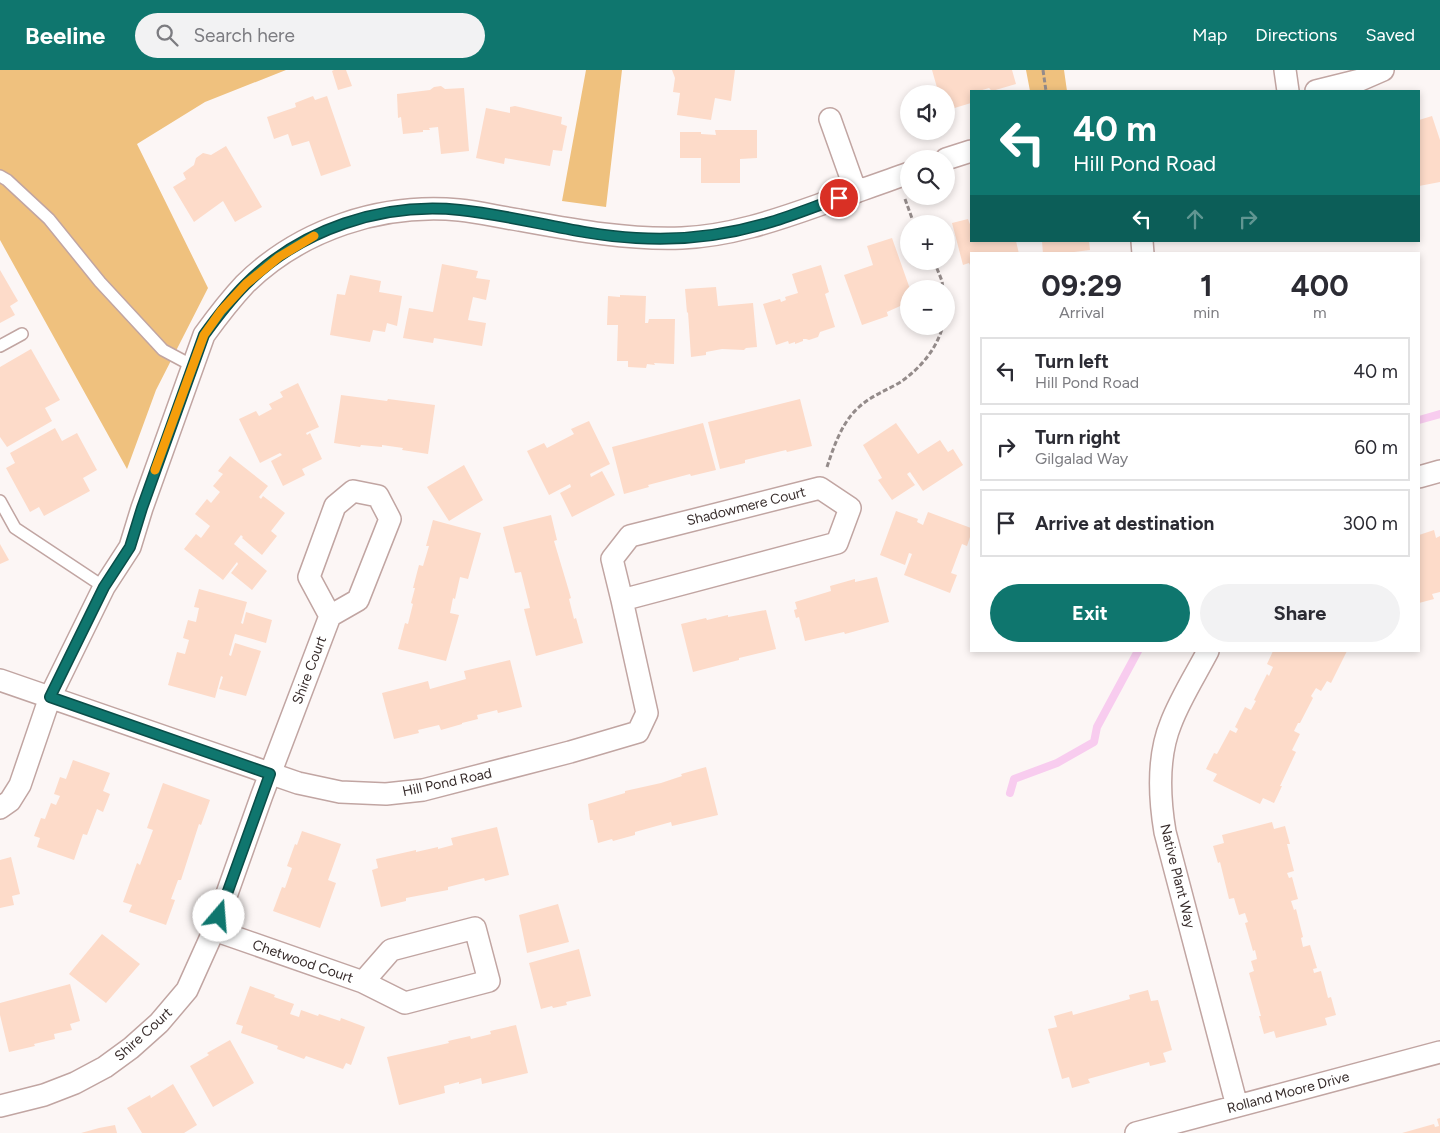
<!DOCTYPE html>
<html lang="en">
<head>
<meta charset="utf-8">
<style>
  :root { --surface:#fff; --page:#f2f2f3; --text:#2b2b33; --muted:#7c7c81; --line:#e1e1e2; --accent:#0f766e }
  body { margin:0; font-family:Figtree,sans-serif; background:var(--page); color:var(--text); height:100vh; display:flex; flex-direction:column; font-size:19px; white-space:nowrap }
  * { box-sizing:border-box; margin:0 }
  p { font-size:16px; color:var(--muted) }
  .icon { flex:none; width:28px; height:28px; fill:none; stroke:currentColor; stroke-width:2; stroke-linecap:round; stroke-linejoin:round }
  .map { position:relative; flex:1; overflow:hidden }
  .sheet { position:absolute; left:970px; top:182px; width:450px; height:400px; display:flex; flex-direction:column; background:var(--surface); border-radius:0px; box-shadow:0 2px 8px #0003 }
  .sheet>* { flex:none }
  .guide { position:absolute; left:970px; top:20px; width:450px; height:152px; border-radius:0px; box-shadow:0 2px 8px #0003; background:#0f766e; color:#fff; overflow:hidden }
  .buttons { position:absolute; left:900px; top:15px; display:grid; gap:10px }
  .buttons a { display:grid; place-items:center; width:55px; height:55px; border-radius:50%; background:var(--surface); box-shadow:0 2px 8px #0003; font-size:25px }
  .pin { position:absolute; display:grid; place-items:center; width:42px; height:42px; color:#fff; margin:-21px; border:2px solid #fff; border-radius:50%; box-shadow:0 1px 5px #0007 }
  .me { position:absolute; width:55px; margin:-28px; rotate:18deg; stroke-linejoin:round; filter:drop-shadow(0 0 4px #0008) }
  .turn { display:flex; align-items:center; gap:18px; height:105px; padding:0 20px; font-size:22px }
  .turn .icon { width:65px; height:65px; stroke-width:2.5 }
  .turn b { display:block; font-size:35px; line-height:42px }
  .lanes { display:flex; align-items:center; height:48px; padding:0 20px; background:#0003; justify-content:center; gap:25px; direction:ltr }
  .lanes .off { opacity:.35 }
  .eta { display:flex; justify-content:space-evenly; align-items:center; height:85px; text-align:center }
  .eta b { font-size:30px; font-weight:700; line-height:35px }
  .cta { display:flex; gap:10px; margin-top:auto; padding:10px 20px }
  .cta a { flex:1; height:58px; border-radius:30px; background:var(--accent); color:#fff; font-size:20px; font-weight:700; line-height:58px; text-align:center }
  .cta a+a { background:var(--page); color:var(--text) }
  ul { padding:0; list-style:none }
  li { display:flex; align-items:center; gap:15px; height:68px; margin:0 10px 8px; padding:0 10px; border:2px solid var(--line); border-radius:0px }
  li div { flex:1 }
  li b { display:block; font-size:19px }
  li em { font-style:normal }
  header { display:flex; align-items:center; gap:30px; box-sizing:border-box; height:70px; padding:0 25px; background:var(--accent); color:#fff }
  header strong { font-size:24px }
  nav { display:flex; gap:28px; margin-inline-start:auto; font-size:18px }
  .search { width:350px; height:45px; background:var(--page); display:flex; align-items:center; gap:12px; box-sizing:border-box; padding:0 18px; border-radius:28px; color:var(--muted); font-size:19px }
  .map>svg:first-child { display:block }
</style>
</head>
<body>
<header>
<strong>Beeline</strong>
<div class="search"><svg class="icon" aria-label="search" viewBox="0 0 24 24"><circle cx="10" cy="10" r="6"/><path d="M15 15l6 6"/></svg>Search here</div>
<nav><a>Map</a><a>Directions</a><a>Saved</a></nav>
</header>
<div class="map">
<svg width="1440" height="1063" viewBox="0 0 1440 1063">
  <rect width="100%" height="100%" fill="#fcf6f5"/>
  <path fill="#efc17e" d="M 0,0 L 286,0 L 205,32 L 137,74 L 208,218 L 156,320 L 127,399 L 0,170 Z
    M 586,0 L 622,0 L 606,137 L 562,131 Z
    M 1026,0 L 1064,0 L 1067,21 L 1030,21 Z"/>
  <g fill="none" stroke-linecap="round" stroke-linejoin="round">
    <path stroke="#f8ccef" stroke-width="8" d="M 1419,350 L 1440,344
      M 1010,723 L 1014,709 L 1057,693 L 1094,672 L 1097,657 L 1138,581"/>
  </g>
  <path fill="#fddbc9" d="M 334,0 L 346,0 L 352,16 L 338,20 L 332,1 Z
    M 672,0 L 735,0 L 731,31 L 715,28 L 711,50 L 677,45 L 680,23 L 673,22 L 675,8 Z
    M 932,0 L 1012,0 L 1016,14 L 992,21 L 989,18 L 979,21 L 971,21 L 971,33 L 948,40 L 946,24 L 943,24 L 942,20 L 938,21 Z
    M 441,16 L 445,19 L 464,18 L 469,81 L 441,84 L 438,57 L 429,58 L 430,60 L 423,60 L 423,62 L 403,64 L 401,47 L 398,48 L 397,24 L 430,20 L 434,17 Z
    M 313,26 L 315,30 L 327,26 L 351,96 L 321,106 L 309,71 L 292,76 L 288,64 L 274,69 L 267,47 L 296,37 L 295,33 Z
    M 515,36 L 562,47 L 561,54 L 567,56 L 562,81 L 553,80 L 550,96 L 505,88 L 504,94 L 476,88 L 486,38 L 510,43 L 510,37 Z
    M 1432,46 L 1440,70 L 1440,112 L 1419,116 L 1419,50 Z
    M 715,60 L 757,60 L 757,88 L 740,89 L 740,113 L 701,113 L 701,88 L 680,88 L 680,62 L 701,62 L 701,64 L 716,65 Z
    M 226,76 L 262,137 L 235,152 L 223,131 L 194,152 L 173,117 L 186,109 L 183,103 L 194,95 L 196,88 L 203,83 L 211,85 Z
    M 968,149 L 971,157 L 971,171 L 1016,171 L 1019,184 L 971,184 L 971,197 L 969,193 L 963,195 L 952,153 Z
    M 892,168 L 910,219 L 909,219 L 909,232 L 887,242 L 886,239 L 888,246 L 862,255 L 844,205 L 873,195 L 867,176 Z
    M 1042,171 L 1089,171 L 1090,180 L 1074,182 L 1074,184 L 1043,184 Z
    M 442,194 L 478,201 L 476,208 L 490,210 L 486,230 L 473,227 L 468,250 L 486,253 L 482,276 L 434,268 L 433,273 L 403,268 L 409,238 L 433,242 Z
    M 821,195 L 829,222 L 825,224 L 835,257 L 820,262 L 818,267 L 809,270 L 806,269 L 803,269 L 803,271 L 795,274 L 795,272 L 789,274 L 788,271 L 776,275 L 763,234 L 780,229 L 781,232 L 786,230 L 785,227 L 798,223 L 792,204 Z
    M 0,200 L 18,231 L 10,236 L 15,245 L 0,253 Z
    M 350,205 L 381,211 L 379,222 L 402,226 L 397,256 L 387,253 L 385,262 L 373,260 L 370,272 L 330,265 L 337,224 L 345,225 Z
    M 716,217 L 718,236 L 753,233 L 757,277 L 746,278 L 744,280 L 722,279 L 706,282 L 706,285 L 691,287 L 688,242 L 687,243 L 685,219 Z
    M 620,225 L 646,226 L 645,253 L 648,253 L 649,249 L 675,249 L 674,294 L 654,293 L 655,295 L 647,294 L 646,298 L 628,297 L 628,291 L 617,291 L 618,255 L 607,255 L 608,226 L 620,227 Z
    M 31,279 L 60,330 L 45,338 L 52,351 L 7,377 L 0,367 L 0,297 Z
    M 298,313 L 319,357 L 306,363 L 307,365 L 310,363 L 322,389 L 302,399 L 305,405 L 283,416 L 271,391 L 282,385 L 280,383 L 260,393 L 239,349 L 256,341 L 259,346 L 272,339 L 269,334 L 283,327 L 280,322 Z
    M 341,325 L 387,331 L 388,329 L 435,335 L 428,384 L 402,380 L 403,378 L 382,375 L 382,377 L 361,375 L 360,377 L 334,373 Z
    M 800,329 L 812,376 L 787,382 L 786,380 L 745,390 L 745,393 L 720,399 L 708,352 Z
    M 589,351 L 610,394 L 590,404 L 591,407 L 602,401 L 615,425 L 572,447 L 560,423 L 571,417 L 570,414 L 549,425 L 527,381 L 544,373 L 547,378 L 574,364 L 571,359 Z
    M 703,353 L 716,400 L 691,406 L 690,404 L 648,415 L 649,417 L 624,424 L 612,377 Z
    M 896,353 L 918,384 L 940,370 L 948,382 L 953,379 L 963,395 L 923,421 L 910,402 L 907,404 L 915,415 L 892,430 L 878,410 L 882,408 L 863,375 Z
    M 55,358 L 62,371 L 77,363 L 97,400 L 83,408 L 90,421 L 44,446 L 39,437 L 30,442 L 6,398 L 15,393 L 10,383 Z
    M 230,386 L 268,416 L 259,427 L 261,429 L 263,426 L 285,443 L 271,461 L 277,466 L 262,485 L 242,468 L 243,467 L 241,465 L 234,474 L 267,501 L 252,520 L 231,503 L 238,494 L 237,492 L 223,510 L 184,479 L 196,464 L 201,468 L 210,456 L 195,444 L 207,429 L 211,433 L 220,422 L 213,416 L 223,404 L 218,401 Z
    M 464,395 L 483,430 L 449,451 L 427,417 Z
    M 896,441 L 918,449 L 917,452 L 923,455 L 928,442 L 971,458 L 971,464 L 967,476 L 962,474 L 951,503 L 957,505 L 950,523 L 904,505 L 912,484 L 909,483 L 905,495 L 880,485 Z
    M 551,445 L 557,470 L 554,471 L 571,528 L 569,529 L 574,549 L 576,548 L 583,573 L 536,586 L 524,539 L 530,538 L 521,502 L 515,503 L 503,457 Z
    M 433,450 L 481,463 L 468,509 L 460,507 L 455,529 L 453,528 L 450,543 L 459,545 L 446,591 L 398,579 L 405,553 L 408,554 L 413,534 L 411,533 L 415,518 L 413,518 L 419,495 L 423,496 L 429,476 L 426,476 Z
    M 1434,460 L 1436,468 L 1440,466 L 1440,522 L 1432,524 L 1434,529 L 1419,533 L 1419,465 Z
    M 0,474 L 9,490 L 0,494 Z
    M 877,507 L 889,552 L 845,564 L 844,562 L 805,571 L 799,547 L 796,548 L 794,540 L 797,539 L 795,532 L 831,521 L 830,516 L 855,509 L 855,512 Z
    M 199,519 L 247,532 L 241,553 L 243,554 L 246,542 L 272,550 L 266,573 L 235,564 L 229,585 L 231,586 L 235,573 L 261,581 L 246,626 L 219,619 L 223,607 L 221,606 L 215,628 L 168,615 L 177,582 L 185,584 L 189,570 L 183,568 L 188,550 L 196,552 L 199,538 L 194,537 Z
    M 766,540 L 776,579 L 739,588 L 739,590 L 693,602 L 681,554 L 706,548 L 707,550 L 728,545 L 728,547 Z
    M 1273,581 L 1347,581 L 1331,613 L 1327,611 L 1321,621 L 1316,618 L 1311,626 L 1313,628 L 1300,653 L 1298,653 L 1294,661 L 1300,664 L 1292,680 L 1296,682 L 1280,716 L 1282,716 L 1274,733 L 1263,728 L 1260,734 L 1213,711 L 1217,704 L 1206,699 L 1214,683 L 1217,684 L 1230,660 L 1236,663 L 1238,659 L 1235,657 L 1245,637 L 1251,640 L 1256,631 L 1254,630 L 1267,604 L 1269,606 L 1273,597 L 1267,594 Z
    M 510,590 L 522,637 L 498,643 L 497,640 L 477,645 L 478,649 L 462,653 L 462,654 L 441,660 L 439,655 L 418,660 L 419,663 L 394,669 L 382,623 L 428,611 L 430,619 L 466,609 L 464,601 Z
    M 73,690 L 110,703 L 103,721 L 110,724 L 103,742 L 97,739 L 87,765 L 83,764 L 74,790 L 37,777 L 40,768 L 34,766 L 41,748 L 45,749 L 51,733 L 56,735 L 60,726 L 54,724 L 60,707 L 66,709 Z
    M 706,697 L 718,745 L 672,756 L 671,752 L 635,762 L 635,765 L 613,771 L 612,769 L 598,773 L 593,750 L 590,750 L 588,734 L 625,723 L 625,721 L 661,713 L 682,706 L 681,704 Z
    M 163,713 L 210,730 L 201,755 L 199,754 L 181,810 L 178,810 L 171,829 L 175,830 L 166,855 L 129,842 L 132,835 L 123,832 L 137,793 L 140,795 L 153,760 L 147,758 Z
    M 1272,752 L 1274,759 L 1285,756 L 1290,774 L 1287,774 L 1294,801 L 1287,803 L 1289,808 L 1292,807 L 1298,829 L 1291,831 L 1294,840 L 1296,839 L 1303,867 L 1301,868 L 1303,877 L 1310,875 L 1317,898 L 1313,899 L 1314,903 L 1321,901 L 1328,928 L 1331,927 L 1336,945 L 1325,948 L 1327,955 L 1276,968 L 1274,961 L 1264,964 L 1259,946 L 1261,946 L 1249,903 L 1254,901 L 1251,891 L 1257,889 L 1255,880 L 1253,881 L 1245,853 L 1248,852 L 1245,843 L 1239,845 L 1234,828 L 1229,829 L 1220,792 L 1218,793 L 1213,776 L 1224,773 L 1222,765 Z
    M 497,757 L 509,805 L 485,811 L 484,808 L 448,817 L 448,820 L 406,828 L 406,831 L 381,837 L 372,800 L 378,798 L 376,789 L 416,780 L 416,782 L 438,777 L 438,779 L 453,775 L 451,768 Z
    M 302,761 L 341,774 L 328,810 L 336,813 L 320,858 L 273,841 L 282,817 L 285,818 L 292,798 L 287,796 L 295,774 L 297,775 Z
    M 11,787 L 20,824 L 12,826 L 14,835 L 0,838 L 0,790 Z
    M 558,834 L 569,872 L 527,883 L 519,845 Z
    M 102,864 L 140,894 L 106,933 L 69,904 Z
    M 579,879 L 591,926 L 566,932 L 567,935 L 553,938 L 552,936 L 541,939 L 529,893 Z
    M 70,914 L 80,951 L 70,954 L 72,960 L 54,964 L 55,969 L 34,974 L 35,976 L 9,982 L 0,945 L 0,933 Z
    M 250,916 L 275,925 L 274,927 L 294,934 L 290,944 L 299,947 L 301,940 L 318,946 L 319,944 L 340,951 L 341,948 L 365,957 L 351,995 L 346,993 L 343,999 L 306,986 L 304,989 L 277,979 L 278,976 L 241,963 L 243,956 L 236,954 Z
    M 1148,920 L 1151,931 L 1158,930 L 1172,980 L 1163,983 L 1166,992 L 1150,996 L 1149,992 L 1088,1009 L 1090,1013 L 1072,1018 L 1069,1007 L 1062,1009 L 1048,959 L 1057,957 L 1054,946 L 1072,941 L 1073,945 L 1130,929 L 1129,925 Z
    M 516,955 L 528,1003 L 482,1014 L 481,1008 L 459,1014 L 459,1012 L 444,1016 L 445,1023 L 399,1035 L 387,987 L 449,973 L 448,971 L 470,966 L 471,969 L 491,964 L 490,961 Z
    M 230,970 L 254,1013 L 213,1037 L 190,996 L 209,985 L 207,983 Z
    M 173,1014 L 197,1055 L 184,1063 L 142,1063 L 127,1038 L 150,1025 L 151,1028 Z
    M 1440,1048 L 1440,1063 L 1402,1063 L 1434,1054 L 1435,1057 L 1439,1056 L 1437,1049 Z
    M 115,1055 L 117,1063 L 81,1063 L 99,1058 Z"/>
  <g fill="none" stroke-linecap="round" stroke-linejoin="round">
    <g stroke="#c1a5a2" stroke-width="14">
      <path id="service" d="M 0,106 L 7,110 L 49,149 L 100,212 L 163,280 L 193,296
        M 0,276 L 22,264
        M 0,431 L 15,458 L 104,517"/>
    </g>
    <g stroke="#c1a5a2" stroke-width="24">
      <path id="minor" d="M 1285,0 L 1288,21
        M 1316,21 L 1360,10 L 1383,0
        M 830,49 L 856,122
        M 946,89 L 971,81
        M 1142,171 L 1143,184
        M 1419,407 L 1440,401
        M 1208,581 C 1196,604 1180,629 1171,653 C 1157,687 1159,726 1165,762 L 1237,1036
        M 0,610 L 298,713 L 340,722 L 386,724 L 423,720 L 570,682 L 638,662 L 647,643 L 622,530 L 837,473 L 850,438 L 820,418 L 630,466 L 612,489 L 622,530
        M 0,738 L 10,731 L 20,715 L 50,627 L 104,517 L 130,477 L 142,438 L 204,265 C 217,247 230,230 245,214 C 301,159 382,133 459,140 C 479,142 499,147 519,150 C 574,160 626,170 682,168 C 729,166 774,151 819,135 C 849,124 879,114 909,103
        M 475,858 L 489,911 L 405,933 L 363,912 L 391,880 Z
        M 214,860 L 363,912
        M 0,1036 L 44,1025 L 75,1013 L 105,997 L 131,978 L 159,953 L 187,920 L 214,860 L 262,725 L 330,546 L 358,530 L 390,449 L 378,426 L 353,421 L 335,436 L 309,507 L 330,546
        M 1136,1063 L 1440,982"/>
    </g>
    <path stroke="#948b8a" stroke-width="3" stroke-dasharray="5 2.5" stroke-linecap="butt" d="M 1043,0 L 1046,21
      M 905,129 L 914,154
      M 934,191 L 942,211 L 943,219
      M 827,397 C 834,376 842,352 859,337 C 871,326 885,321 899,313 C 920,299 936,280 943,256"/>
    <use href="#service" stroke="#fff" stroke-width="11"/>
    <use href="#minor" stroke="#fff" stroke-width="21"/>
  </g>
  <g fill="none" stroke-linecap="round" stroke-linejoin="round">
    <g stroke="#0a4d48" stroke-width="12">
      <path id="route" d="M 219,846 L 270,704 L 50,627 L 104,517 L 130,477 L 142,438 L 204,265 C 217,247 230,230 245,215 C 300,159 383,132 460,140 C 519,146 576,165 636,168 C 681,171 728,165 771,152 C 794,145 816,136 839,128"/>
    </g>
    <use href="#route" stroke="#0f766e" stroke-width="9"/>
    <path stroke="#f59e0b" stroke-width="9" d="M 155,400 L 204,265 L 221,241 L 246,214 L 279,187 L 314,166"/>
  </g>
  <g text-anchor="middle" stroke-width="4" stroke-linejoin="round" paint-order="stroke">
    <g font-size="14" fill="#372c2b" stroke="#fff">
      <text transform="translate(746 436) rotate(-14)" y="5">Shadowmere Court</text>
      <text transform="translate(309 600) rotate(-69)" y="5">Shire Court</text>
      <text transform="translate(447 712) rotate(-12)" y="5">Hill Pond Road</text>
      <text transform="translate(1178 806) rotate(76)" y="5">Native Plant Way</text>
      <text transform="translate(303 891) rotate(19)" y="5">Chetwood Court</text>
      <text transform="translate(143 964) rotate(-42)" y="5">Shire Court</text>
      <text transform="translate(1288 1022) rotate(-15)" y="5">Rolland Moore Drive</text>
    </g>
  </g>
</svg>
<div class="buttons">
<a><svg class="icon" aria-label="sound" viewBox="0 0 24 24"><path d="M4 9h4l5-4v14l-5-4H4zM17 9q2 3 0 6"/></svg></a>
<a><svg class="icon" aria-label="search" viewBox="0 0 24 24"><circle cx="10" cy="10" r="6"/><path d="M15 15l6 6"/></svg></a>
<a>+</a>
<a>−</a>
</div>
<div class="pin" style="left:839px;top:128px;background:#d93025"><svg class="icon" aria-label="arrive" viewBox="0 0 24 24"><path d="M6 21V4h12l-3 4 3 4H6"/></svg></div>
<svg class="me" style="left:219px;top:846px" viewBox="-20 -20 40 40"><circle r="19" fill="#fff"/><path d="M0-13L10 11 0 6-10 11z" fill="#0f766e"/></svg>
<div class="guide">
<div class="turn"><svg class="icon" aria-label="left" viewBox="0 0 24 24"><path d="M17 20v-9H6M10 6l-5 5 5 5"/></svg><div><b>40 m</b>Hill Pond Road</div></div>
<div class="lanes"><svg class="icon" aria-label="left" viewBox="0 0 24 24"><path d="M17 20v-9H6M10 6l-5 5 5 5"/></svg><svg class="icon off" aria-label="ahead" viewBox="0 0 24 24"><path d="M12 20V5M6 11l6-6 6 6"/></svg><svg class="icon off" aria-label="right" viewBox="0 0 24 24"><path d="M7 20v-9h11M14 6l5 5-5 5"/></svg></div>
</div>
<section class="sheet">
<div class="eta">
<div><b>09:29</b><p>Arrival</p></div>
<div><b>1</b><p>min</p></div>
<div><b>400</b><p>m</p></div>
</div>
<ul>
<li><svg class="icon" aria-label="left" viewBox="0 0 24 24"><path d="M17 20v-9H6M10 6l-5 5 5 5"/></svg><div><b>Turn left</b><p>Hill Pond Road</p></div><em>40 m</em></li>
<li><svg class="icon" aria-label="right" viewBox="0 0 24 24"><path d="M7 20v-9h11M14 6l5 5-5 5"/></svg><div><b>Turn right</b><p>Gilgalad Way</p></div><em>60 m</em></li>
<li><svg class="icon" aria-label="arrive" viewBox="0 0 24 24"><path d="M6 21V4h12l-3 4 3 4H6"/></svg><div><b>Arrive at destination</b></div><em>300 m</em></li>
</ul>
<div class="cta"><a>Exit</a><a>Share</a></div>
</section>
</div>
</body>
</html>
